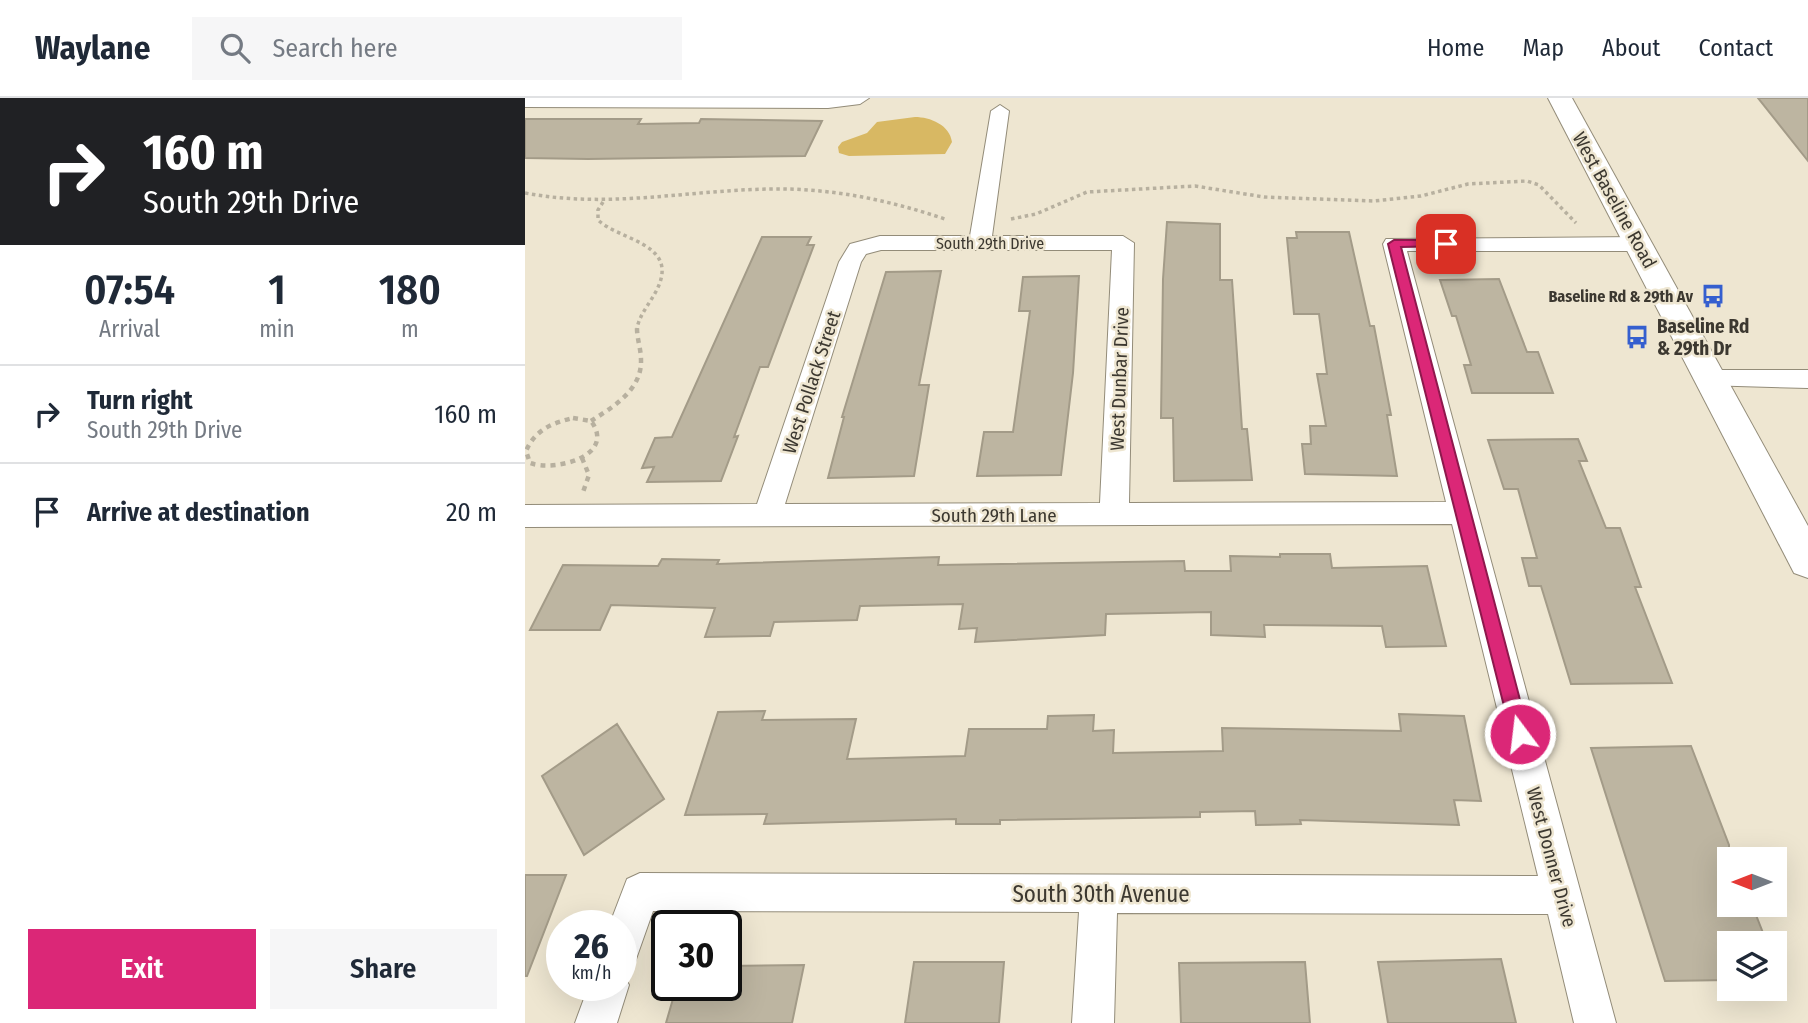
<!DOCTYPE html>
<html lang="en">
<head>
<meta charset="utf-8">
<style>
  :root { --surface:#fff; --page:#f6f6f7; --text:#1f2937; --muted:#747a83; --line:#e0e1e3; --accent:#db2777 }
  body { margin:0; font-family:"Fira Sans Condensed",sans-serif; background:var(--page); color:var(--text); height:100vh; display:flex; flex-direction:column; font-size:26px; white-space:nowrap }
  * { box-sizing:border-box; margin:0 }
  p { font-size:23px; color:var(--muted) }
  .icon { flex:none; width:38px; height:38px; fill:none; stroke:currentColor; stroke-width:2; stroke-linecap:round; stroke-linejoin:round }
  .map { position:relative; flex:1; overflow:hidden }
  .panel { display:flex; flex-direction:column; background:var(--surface); width:525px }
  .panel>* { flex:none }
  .banner { background:#202124; color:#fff; overflow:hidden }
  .needle { width:46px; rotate:270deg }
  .tools { position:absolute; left:1192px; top:749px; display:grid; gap:14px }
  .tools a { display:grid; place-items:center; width:70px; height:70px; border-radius:0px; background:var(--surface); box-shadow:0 7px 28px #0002; font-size:35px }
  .speed { position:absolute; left:21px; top:812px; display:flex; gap:14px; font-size:35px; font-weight:700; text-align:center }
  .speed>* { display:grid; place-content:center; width:91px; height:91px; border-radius:50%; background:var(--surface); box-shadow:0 7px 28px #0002; line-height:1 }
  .speed small { font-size:18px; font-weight:400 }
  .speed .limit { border:4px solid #111; border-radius:10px; background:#fff; color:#111 }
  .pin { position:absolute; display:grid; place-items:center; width:60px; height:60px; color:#fff; margin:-30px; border-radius:14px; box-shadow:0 4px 10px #0006 }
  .me { position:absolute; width:77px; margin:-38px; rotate:345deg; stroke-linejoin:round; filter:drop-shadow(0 0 5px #0008) }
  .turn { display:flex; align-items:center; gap:24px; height:147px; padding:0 28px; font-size:32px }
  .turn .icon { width:91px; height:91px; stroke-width:2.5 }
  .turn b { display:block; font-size:49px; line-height:60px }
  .eta { display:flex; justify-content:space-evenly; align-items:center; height:119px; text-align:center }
  .eta b { font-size:42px; font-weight:600; line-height:49px }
  .cta { display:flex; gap:14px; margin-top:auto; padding:14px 28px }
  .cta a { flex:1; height:80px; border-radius:0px; background:var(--accent); color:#fff; font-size:28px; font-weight:600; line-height:80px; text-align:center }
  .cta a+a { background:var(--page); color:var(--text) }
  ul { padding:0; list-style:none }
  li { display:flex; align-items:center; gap:21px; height:98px; padding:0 28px; border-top:2px solid var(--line) }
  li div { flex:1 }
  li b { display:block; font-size:26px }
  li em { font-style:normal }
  header { display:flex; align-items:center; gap:42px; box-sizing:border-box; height:98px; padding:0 35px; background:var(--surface); border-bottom:2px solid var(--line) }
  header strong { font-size:33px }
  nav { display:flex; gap:38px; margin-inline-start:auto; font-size:24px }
  .search { width:490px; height:63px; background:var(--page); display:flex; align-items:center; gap:18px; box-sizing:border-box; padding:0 24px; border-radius:0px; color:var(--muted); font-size:26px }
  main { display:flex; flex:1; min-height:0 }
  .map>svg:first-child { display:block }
</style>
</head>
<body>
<header>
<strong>Waylane</strong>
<div class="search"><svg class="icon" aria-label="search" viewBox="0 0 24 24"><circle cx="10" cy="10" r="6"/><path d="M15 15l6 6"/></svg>Search here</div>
<nav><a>Home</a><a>Map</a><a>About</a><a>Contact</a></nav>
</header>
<main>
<section class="panel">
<div class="banner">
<div class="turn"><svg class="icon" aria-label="right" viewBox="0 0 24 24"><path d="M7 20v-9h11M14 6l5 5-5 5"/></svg><div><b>160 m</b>South 29th Drive</div></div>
</div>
<div class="eta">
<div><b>07:54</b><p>Arrival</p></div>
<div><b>1</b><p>min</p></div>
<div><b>180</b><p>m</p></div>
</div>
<ul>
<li><svg class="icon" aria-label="right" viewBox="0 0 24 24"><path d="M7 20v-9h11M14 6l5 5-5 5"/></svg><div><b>Turn right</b><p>South 29th Drive</p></div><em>160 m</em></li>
<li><svg class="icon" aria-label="arrive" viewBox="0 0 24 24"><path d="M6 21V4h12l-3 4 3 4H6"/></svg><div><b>Arrive at destination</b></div><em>20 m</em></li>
</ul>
<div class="cta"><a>Exit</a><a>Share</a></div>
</section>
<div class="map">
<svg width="1283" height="925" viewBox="0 0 1283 925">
  <rect width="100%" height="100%" fill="#eee6d1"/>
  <path fill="#d8b863" d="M 390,19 C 405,19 425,27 427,44 L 420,56 L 324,58 L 314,55 L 313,49 L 317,44 L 342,35 L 352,24 Z"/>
  <path fill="#bdb5a1" stroke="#a39b88" stroke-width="2" d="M 1233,0 L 1283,0 L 1283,63 Z
    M 0,21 L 116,21 L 113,26 L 174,25 L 176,21 L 297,23 L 280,58 L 63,61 L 0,60 Z
    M 642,124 L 695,126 L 695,182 L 707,182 L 717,331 L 722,331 L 727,382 L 649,383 L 648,320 L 636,320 L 638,181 Z
    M 771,134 L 824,134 L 845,228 L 849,228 L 866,317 L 862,317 L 872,378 L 780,376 L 777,346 L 786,346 L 785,328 L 801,328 L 792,276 L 802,276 L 794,216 L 769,216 L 762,140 L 772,140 Z
    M 237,139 L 286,139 L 282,147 L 289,147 L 243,269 L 235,269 L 209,339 L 213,338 L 196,383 L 122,384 L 129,369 L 117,370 L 130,340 L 147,339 Z
    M 416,173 L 394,287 L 404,287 L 389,378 L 303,380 L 319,319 L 317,319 L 361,174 Z
    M 554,178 L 548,275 L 536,377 L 452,378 L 459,334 L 488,334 L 505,213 L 494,213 L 498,179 Z
    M 974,181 L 1002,254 L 1013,254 L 1028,295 L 947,295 L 939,267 L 946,267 L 931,218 L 927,218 L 915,182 Z
    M 1053,341 L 1062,363 L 1054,363 L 1081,430 L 1095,430 L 1116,489 L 1110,489 L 1147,585 L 1046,586 L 1016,488 L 1004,488 L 997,460 L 1012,460 L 993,391 L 979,391 L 963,342 Z
    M 755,456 L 805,456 L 807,470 L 902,468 L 921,548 L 861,549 L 857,528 L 739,527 L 740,539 L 686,537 L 686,514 L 581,516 L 580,537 L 450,544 L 452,530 L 434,531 L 438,506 L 335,508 L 332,522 L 249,524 L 245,538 L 180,539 L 190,510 L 86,507 L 75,532 L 5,532 L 38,467 L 133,468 L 137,461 L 194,462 L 192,466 L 414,459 L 413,467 L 659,463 L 660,473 L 706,473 L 705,458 L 755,459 Z
    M 240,613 L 237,622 L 331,621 L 322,661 L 440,658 L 444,631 L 522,631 L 523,618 L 569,617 L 568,633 L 589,632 L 588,655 L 698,653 L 697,630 L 876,633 L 874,616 L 939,618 L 956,703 L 929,702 L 934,727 L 775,722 L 776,726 L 731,727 L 730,713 L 675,714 L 675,719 L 475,722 L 475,726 L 431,726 L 431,721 L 239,726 L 242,716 L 160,717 L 193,614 Z
    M 92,626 L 139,701 L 59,757 L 17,678 Z
    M 1166,648 L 1204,747 L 1204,807 L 1227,807 L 1242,845 L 1204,845 L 1204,882 L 1140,883 L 1066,650 Z
    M 0,777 L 41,777 L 2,878 L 0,878 Z
    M 976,861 L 991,925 L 863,925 L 853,864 Z
    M 389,864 L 479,864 L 474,925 L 380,925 Z
    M 780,864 L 785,925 L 656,925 L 654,865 Z
    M 279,867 L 267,925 L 141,925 L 152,887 L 201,887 L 201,868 Z"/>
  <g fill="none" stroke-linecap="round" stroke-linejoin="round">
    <g stroke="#938c79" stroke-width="2">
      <path id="street" d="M 0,0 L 344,0 L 335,6 L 303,10 L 0,9 Z
        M 475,7 L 484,13 L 467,138 L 598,138 L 609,145 L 604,405 L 921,404 L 858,146 L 861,141 L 1115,139 L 1126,146 L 1115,153 L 882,153 L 1091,925 L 1049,925 L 1023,816 L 592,815 L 589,925 L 547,925 L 554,814 L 128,813 L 110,864 L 96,870 L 96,828 L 84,828 L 102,781 L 115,775 L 1013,778 L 927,426 L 0,429 L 0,407 L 232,406 L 314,164 L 325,146 L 355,138 L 445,138 L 466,13 ZM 356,152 L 587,152 L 575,405 L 260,406 L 336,164 L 341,156 Z
        M 1187,272 L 1283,272 L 1283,290 L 1178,287 L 1174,281 L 1178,275 Z
        M 96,872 L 104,887 L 92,925 L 50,925 L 64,887 L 96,887 Z"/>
    </g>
    <g stroke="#938c79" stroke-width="2">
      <path id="primary" d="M 1023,0 L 1047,0 L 1283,428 L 1283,480 L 1269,475 Z"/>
    </g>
    <path stroke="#b7b09f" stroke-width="3.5" stroke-dasharray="3.5 3.5" stroke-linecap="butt" d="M 0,95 C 83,111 163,92 246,91 C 307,90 363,102 420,121
      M 78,104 L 73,112 L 73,122 C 94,142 151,145 134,187 C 128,202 114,216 112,231
      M 486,121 L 511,116 L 562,94 L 670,88 L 739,99 L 849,103 L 896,98 L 943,86 L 1002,83 L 1014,87 L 1051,125"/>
    <path stroke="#b7b09f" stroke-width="4.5" stroke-dasharray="5 5" stroke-linecap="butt" d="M 48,320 L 66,323 C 92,358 30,374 5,365 L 1,353 C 10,332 27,325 48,320 Z
      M 66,323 C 88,309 117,292 116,262 C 116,251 112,241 112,230
      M 57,360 L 64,377 L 58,394"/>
    <use href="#street" fill="#fff" fill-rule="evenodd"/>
    <use href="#primary" fill="#fff" fill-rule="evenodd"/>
  </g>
  <path fill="#db2777" stroke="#8e194d" stroke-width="2" d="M 921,142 L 925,143 L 925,148 L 876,149 L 1004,636 L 1002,643 L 995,645 L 989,643 L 986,636 L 863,146 L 869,142 Z"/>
  <defs>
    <g id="bus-bare" transform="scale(1.89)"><path d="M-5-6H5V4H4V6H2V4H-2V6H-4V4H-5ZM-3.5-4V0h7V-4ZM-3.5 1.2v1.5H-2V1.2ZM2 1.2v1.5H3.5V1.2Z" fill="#355fcf" stroke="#eee6d1" stroke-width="2.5" paint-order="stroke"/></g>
  </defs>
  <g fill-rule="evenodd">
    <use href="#bus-bare" x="1188" y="198"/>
    <use href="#bus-bare" x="1112" y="239"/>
  </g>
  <g text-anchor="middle" stroke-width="5" stroke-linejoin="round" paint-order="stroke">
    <g font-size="16" fill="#3c3830" stroke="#eee6d1">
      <text x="465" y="151">South 29th Drive</text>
    </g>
    <g font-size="16" font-weight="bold" fill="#3c3830" stroke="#eee6d1" text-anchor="end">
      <text x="1168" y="204">Baseline Rd &amp; 29th Av</text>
    </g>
    <g font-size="19" fill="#3c3830" stroke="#eee6d1">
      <text transform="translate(1090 102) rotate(61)" y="7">West Baseline Road</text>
      <text transform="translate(594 281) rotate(-88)" y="7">West Dunbar Drive</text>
      <text transform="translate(286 284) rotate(-72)" y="7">West Pollack Street</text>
      <text x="469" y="424">South 29th Lane</text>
      <text transform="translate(1027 759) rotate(75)" y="7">West Donner Drive</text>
    </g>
    <g font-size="19" font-weight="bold" fill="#3c3830" stroke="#eee6d1" text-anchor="start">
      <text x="1132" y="235">Baseline Rd<tspan x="1132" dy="22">&amp; 29th Dr</tspan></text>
    </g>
    <g font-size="23" fill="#3c3830" stroke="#eee6d1">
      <text x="576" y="804">South 30th Avenue</text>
    </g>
  </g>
</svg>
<div class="tools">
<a><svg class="needle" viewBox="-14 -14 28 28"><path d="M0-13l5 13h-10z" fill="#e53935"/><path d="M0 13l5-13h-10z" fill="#747a83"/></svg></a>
<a><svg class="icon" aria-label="layers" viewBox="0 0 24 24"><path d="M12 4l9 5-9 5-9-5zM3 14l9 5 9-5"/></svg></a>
</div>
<div class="speed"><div>26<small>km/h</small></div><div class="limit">30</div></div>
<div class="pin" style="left:921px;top:146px;background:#d93025"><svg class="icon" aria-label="arrive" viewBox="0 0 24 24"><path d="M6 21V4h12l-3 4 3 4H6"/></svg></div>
<svg class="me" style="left:995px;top:636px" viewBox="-20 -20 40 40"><circle r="17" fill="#db2777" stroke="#fff" stroke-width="3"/><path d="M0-11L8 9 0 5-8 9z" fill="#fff"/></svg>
</div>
</main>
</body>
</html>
